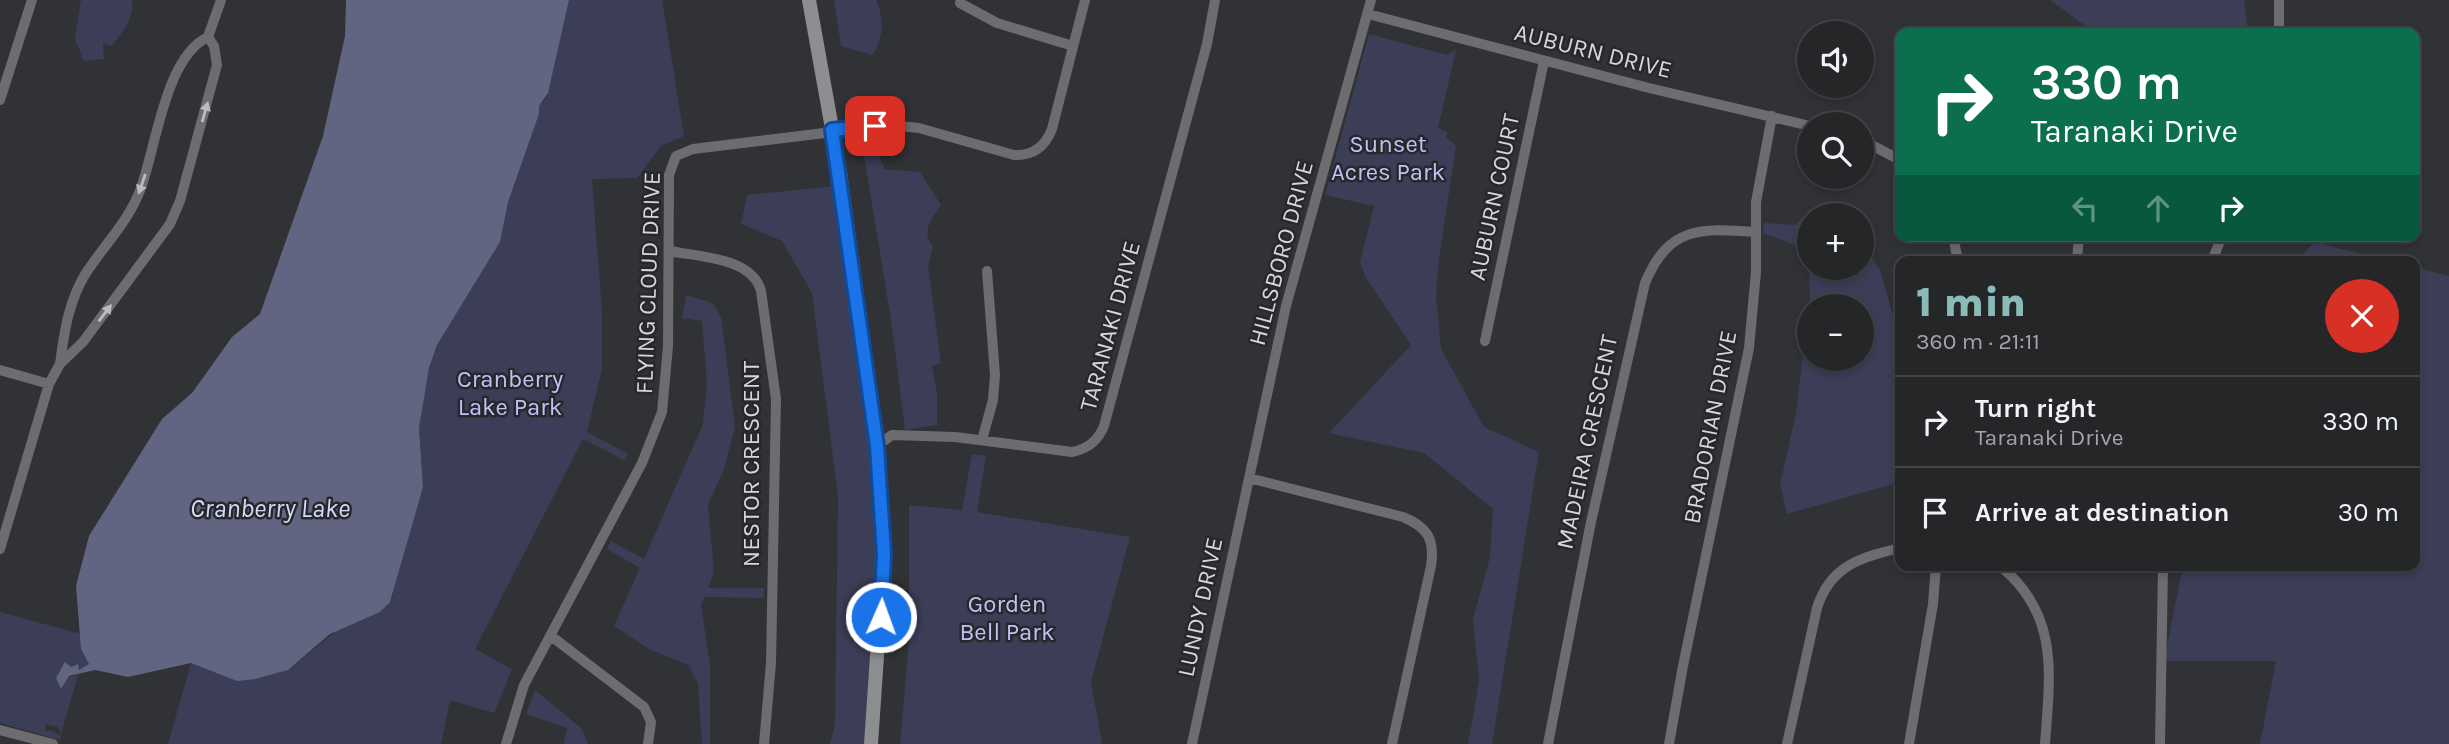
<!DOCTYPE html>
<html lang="en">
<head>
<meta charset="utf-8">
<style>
  :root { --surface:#252628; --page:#2d2e30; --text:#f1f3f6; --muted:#a3a5a8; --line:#424345; --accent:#8bbbb9 }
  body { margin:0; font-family:Karla,sans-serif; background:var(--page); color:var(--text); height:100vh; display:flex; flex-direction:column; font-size:26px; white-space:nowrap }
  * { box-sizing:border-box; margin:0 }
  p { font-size:23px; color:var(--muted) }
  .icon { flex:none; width:38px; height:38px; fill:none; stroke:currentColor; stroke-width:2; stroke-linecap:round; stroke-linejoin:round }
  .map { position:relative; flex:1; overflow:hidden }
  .side { position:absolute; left:1895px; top:256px; width:525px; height:315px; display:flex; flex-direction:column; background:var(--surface); border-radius:14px; box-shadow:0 4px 10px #0003,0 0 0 2px var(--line) }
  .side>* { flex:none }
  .banner { position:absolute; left:1895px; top:28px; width:525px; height:214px; border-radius:14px; box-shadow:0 4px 10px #0003,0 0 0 2px var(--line); background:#0b6e4f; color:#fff; overflow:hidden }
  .tools { position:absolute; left:1797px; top:21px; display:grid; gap:14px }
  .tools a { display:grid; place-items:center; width:77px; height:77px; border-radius:50%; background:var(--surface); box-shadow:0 4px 10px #0003,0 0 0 2px var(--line); font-size:35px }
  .pin { position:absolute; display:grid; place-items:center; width:60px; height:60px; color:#fff; margin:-30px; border-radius:14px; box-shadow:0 4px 10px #0006 }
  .me { position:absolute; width:77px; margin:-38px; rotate:2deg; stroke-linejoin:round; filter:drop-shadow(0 0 5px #0008) }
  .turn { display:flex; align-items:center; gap:24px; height:147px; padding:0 21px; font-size:32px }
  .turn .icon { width:91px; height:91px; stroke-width:2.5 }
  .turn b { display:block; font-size:49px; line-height:60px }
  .lanes { display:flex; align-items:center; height:66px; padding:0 21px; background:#0003; justify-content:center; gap:35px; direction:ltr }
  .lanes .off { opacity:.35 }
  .round { display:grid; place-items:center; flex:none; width:74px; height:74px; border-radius:37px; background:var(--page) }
  .headline { display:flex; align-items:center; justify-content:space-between; height:119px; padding:0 21px }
  h1 { font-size:42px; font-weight:800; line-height:52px; color:var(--accent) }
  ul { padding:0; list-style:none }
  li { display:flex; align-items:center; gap:21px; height:91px; padding:0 21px; border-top:2px solid var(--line) }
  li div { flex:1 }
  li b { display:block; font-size:26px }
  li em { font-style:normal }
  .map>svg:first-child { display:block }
</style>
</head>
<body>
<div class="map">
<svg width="2449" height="744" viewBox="0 0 2449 744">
  <rect width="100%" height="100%" fill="#313235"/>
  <path fill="#3c3e57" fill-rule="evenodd" d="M 81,0 L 132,0 C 134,19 123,32 111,46 L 103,43 L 104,59 L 84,61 L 75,39 Z
    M 569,0 L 662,0 L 684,136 L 661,146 L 637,178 L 592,179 L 602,313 L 602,368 L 587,432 L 628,454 L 624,460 L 583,439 L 475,649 L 512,669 L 494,713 L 450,700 L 441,744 L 168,744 L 191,663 L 225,676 L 278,673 L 291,668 L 341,627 L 380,612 L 392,597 L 408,530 L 423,487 L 419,428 L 429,368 L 437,345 L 500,242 L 508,202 L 539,114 L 539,106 L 546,98 Z
    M 834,0 L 876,0 C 885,20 883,37 873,55 L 841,46 Z
    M 2050,0 L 2244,0 L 2248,33 L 2095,33 Z
    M 1369,34 L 1447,55 L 1456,50 L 1438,128 L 1447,132 L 1446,137 L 1456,146 L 1438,266 L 1436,297 L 1441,349 L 1484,427 L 1539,452 L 1492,744 L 1468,744 L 1479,681 L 1473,619 L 1490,557 L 1493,509 L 1424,453 L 1329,433 L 1411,345 L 1365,276 L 1360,262 L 1374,206 L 1325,195 Z
    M 874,146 L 885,169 L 920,172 L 941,205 C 932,219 920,232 933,246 L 928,267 L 941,363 L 932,366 L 937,394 L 937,425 L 905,430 L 892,326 L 864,156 Z
    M 836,186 L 865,385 L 880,535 L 875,680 L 864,744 L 830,744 L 835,724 L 838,496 L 812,293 L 782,241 L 741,224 L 747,195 Z
    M 1810,210 L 1824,215 L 1810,215 L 1810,268 L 1862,268 L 1862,243 L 1880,270 L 1892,313 L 1900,317 L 1900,482 L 1787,514 L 1780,484 L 1796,414 L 1810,296 L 1808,250 L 1763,233 L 1764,223 L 1795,225 ZM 1810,306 L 1862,306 L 1862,359 L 1810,359 Z
    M 2314,242 L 2388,261 L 2297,261 Z
    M 2415,267 L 2449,276 L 2449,744 L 2260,744 L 2276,661 L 2164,661 L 2183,565 L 2415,565 Z
    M 686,295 L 713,303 L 721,317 L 735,427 L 724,469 L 708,505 L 714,572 L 708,588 L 764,588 L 764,598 L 704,597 L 701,605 L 710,665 L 710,744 L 702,744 L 698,683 L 688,665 L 649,649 L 614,626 L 640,568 L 607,549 L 611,541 L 644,559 L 703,424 L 707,382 L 702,321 L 682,318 Z
    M 972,454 L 986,456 L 977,512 L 1130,537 L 1091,682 L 1102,744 L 900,744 L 909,642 L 909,505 L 962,510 Z
    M 0,612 L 81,634 L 81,649 L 89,664 L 79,671 L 78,664 L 71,667 L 65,662 L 56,678 L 62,688 L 66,678 L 78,675 L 61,734 L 58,727 L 45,724 L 46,732 L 50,730 L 61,736 L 60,740 L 0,723 Z
    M 535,690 L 582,729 L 588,744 L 564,744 L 567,728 L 526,714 Z"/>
  <path fill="#626581" d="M 346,0 L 569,0 L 548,93 L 539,106 L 539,114 L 508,202 L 500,242 L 437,345 L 429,368 L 419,428 L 423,487 L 390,602 L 380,612 L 330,634 L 288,670 L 255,679 L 237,681 L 191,663 L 128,677 L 95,670 L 69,676 L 61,689 L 56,678 L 65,662 L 71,667 L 78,664 L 79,670 L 89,664 L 81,649 L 76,586 L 89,536 L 162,419 L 192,393 L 232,337 L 260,314 L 323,136 L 345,36 Z"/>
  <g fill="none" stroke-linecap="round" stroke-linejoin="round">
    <path stroke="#6d6d6f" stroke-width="10" d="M 2279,0 L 2279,33
      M 960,3 L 997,23 L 1073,46
      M 1368,14 L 1649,88 L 1810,126
      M 0,100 L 32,0
      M 1862,140 L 1900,160
      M 1953,236 L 1958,261
      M 670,251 C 698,257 752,257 761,291 L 776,399 L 771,663 L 764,744
      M 2077,261 L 2079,236
      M 2212,261 L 2222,236
      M 1485,341 L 1544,61
      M 60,364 C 64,332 69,300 86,273 C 105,244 129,221 141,188 C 156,146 166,56 208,37 L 221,0
      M 0,370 L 49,384
      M 982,440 L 993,400 L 995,375 L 987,271
      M 877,446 L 892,435 L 955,437 L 1072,452 C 1088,449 1098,441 1104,426 L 1207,44 L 1215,0
      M 1249,478 L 1403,517 C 1428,527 1435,540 1431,566 L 1392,744
      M 0,549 L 49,384 L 60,364 L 83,342 L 170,224 L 180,201 L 217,65 L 214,46 L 208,37
      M 1999,565 C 2060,614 2050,674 2045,744
      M 551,636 L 644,707 L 651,722 L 648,744
      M 0,730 L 53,744
      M 506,744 L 524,685 L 642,463 L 662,412 L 668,346 L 669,175 L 676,156 L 693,149 L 890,125 L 919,128 L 1014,155 C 1033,156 1045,147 1052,129 L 1085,0
      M 1192,744 L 1286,306 L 1371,0
      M 1548,744 L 1591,522 L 1645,283 C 1669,226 1700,228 1755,232
      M 1669,744 L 1683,666 L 1749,348 L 1756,272 L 1756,202 L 1772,116
      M 1787,744 L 1817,608 C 1830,566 1861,557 1900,548
      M 1909,744 L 1933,604 L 1936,565
      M 2160,744 L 2163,565"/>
    <path stroke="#8d8e90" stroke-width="14" d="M 809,0 L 840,173 L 877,446 L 884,554 L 871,744"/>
  </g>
  <defs><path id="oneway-solid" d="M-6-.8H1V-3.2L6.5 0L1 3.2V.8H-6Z" transform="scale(1.75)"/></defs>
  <g fill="#bcbcbe">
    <use href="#oneway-solid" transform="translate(205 112) rotate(-74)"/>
    <use href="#oneway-solid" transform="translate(142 184) rotate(109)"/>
    <use href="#oneway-solid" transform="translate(105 313) rotate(-53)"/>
  </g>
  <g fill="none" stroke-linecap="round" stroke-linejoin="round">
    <g stroke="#114b97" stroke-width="18">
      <path id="route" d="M 875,126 L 832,130 L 877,446 L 884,554 L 881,617"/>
    </g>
    <use href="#route" stroke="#1a73e8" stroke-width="12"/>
  </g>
  <g text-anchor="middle" stroke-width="5" stroke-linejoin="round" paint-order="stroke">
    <g font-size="24" fill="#d7d7d9" stroke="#27282b">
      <text transform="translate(1593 51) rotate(14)" y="8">AUBURN DRIVE</text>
      <text transform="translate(1494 197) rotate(-78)" y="8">AUBURN COURT</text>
      <text transform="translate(1281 253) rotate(-75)" y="8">HILLSBORO DRIVE</text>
      <text transform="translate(648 283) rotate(-88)" y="8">FLYING CLOUD DRIVE</text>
      <text transform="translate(1110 326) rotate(-75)" y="8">TARANAKI DRIVE</text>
      <text transform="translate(1710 427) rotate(-79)" y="8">BRADORIAN DRIVE</text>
      <text transform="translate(1587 442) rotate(-78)" y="8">MADEIRA CRESCENT</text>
      <text transform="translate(751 464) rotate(-90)" y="8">NESTOR CRESCENT</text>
      <text transform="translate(1200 607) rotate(-78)" y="8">LUNDY DRIVE</text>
    </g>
    <g font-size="24" fill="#bdc2f7" stroke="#27282b">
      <text x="1388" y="152">Sunset<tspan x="1388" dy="28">Acres Park</tspan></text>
      <text x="510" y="387">Cranberry<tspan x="510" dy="28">Lake Park</tspan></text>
      <text x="1007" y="612">Gorden<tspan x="1007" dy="28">Bell Park</tspan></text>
    </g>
    <g font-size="26" font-style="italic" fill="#d5d9f9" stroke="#27282b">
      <text x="270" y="517">Cranberry Lake</text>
    </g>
  </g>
</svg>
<div class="tools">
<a><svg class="icon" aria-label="sound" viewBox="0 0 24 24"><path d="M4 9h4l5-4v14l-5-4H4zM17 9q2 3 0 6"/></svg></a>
<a><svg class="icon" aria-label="search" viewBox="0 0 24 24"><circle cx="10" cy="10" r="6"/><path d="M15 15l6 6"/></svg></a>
<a>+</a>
<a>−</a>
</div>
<div class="pin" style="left:875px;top:126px;background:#d93025"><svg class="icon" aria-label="arrive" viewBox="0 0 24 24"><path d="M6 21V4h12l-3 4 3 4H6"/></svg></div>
<svg class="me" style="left:881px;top:617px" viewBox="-20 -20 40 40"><circle r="17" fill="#1a73e8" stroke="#fff" stroke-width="3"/><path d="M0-11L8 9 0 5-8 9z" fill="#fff"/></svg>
<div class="banner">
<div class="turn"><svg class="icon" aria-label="right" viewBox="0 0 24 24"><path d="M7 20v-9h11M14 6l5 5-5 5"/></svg><div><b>330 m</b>Taranaki Drive</div></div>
<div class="lanes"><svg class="icon off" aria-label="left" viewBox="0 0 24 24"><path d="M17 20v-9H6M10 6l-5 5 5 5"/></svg><svg class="icon off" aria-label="ahead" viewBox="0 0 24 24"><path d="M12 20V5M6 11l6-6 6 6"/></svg><svg class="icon" aria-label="right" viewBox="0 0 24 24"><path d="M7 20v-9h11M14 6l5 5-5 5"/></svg></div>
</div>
<section class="side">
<div class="headline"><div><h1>1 min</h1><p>360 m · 21:11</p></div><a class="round" style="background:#d93025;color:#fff"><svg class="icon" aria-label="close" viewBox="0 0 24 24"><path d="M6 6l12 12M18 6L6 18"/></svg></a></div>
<ul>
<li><svg class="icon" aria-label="right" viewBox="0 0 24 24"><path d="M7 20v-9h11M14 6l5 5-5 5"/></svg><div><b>Turn right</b><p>Taranaki Drive</p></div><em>330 m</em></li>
<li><svg class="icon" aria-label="arrive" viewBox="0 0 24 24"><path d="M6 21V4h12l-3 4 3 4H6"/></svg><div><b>Arrive at destination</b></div><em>30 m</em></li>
</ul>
</section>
</div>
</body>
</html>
